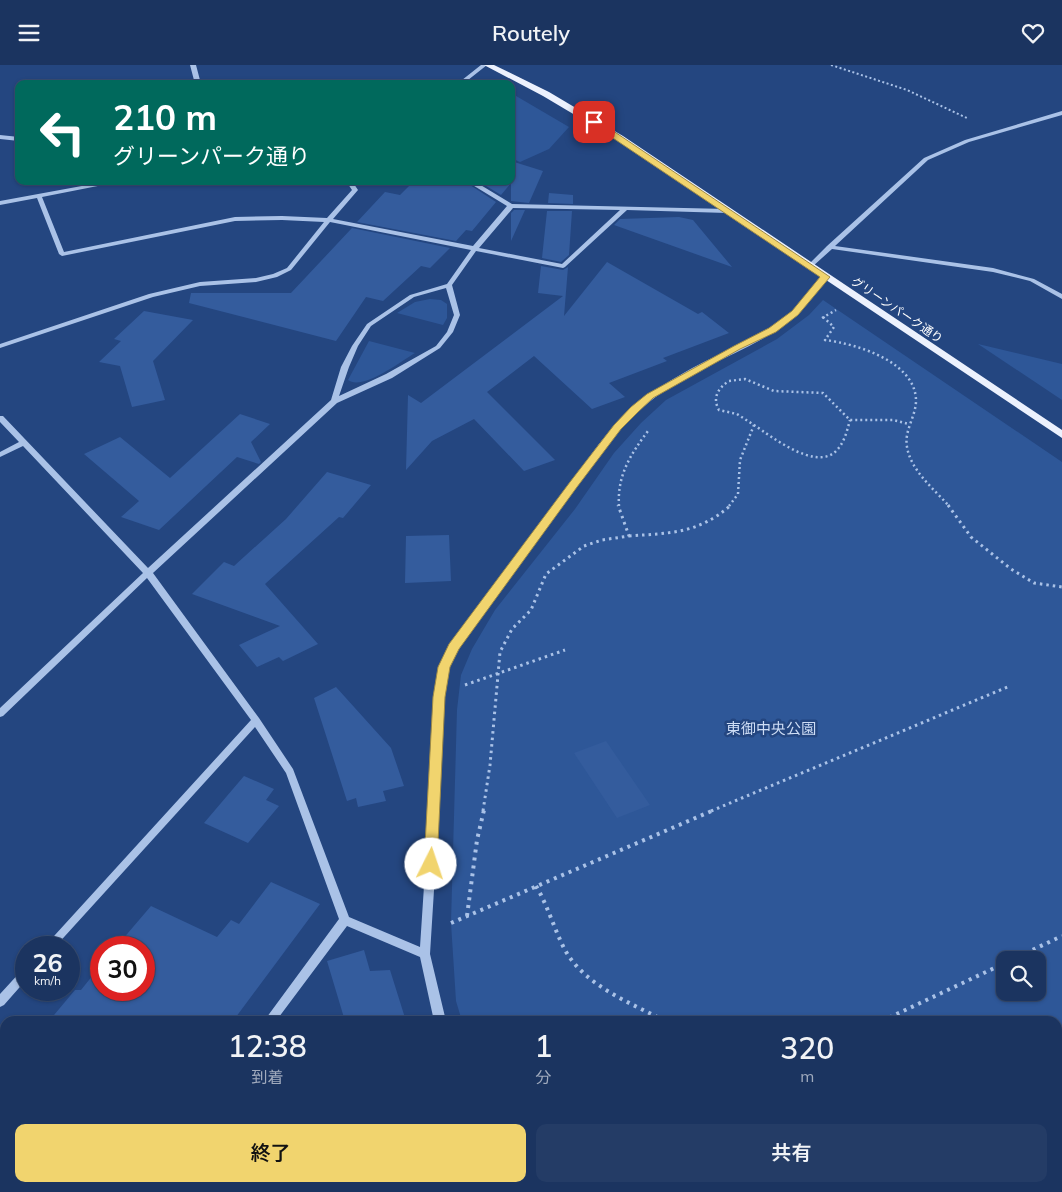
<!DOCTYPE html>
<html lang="ja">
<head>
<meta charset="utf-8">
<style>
  :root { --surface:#1b3460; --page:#243c66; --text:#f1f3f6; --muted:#a0aabd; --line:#394f75; --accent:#f1d46e }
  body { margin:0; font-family:Mulish,"Noto Sans JP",sans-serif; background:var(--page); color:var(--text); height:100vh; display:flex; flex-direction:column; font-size:19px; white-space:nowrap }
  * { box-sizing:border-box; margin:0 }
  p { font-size:16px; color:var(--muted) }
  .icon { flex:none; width:28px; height:28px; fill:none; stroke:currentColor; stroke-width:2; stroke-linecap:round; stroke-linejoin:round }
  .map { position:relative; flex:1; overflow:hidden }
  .drawer { position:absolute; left:0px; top:951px; width:1062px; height:176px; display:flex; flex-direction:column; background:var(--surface); border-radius:15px 15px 0 0; box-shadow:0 1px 4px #0004,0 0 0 1px var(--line) }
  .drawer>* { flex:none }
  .top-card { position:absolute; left:15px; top:15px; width:500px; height:105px; border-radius:10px; box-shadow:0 1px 4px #0004,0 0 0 1px var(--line); background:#00695c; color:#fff; overflow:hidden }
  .controls { position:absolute; left:996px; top:886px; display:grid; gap:10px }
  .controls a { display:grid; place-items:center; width:50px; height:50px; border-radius:10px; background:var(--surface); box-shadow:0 1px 4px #0004,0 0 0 1px var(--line); font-size:25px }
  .speed { position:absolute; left:15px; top:871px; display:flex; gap:10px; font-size:25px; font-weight:700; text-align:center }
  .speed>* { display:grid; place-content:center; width:65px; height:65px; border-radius:50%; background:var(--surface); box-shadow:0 1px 4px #0004,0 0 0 1px var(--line); line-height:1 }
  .speed small { font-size:12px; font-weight:400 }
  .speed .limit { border:8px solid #d22; background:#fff; color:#111 }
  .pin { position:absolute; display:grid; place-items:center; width:42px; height:42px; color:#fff; margin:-21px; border-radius:10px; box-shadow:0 2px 8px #0006 }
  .me { position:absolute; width:55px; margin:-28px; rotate:4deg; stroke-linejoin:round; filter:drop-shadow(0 0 4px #0008) }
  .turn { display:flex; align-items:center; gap:18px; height:105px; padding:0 15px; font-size:22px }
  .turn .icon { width:65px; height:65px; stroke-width:2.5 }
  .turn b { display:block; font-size:35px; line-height:42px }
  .eta { display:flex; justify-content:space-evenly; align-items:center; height:85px; text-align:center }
  .eta b { font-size:30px; font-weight:600; line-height:35px }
  .button { display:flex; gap:10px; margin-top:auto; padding:10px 15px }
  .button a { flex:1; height:58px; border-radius:10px; background:var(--accent); color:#111; font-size:20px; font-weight:600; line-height:58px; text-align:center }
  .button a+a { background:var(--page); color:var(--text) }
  header { display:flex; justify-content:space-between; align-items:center; height:65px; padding:0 15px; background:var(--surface); font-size:22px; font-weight:600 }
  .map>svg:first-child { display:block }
</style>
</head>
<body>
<header><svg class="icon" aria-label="menu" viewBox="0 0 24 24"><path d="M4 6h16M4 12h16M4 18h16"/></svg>Routely<svg class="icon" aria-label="heart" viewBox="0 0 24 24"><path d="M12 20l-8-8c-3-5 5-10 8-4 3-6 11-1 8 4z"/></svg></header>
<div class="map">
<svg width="1062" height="1127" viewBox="0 0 1062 1127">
  <rect width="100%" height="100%" fill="#244680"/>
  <path fill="#2e5798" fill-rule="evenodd" d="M 511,28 L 569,62 L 549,84 L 520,97 L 511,93 Z
    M 430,234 L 441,235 L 447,239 L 447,253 L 443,260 L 397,248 L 415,237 Z
    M 823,235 L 1062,397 L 1062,1127 L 513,1127 L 511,1123 L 1058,1122 L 1058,956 L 462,956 L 456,936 L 451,858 L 457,645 L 461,610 L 472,584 L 495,545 L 575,444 L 614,388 L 641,358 L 666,335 L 777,274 L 809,250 ZM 1005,895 L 1038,895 L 1038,928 L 1005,928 Z
    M 369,276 L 415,288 C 400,297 362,326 348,315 Z
    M 978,279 L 1062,299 L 1062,335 Z"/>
  <path fill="#345c9d" d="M 511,96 L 543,106 L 529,138 L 511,136 L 511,118 L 501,130 L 478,116 L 511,116 Z
    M 414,116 L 464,116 L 496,137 L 472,166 L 466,165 L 456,176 L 357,157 L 385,127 L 400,130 Z
    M 549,128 L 573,130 L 573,139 L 548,138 Z
    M 514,145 L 525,145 L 511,176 L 511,148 Z
    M 547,146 L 572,146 L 569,190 L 561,197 L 542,193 Z
    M 679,152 L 693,155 L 732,202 L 614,160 L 620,154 Z
    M 352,163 L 450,183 L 430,203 L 421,201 L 383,236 L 366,232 L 336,276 L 189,238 L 191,228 L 291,228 Z
    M 607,197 L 698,249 L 702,247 L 729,268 L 663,293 L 667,296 L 609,318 L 625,332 L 592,344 L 534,291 L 487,327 L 555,395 L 524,406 L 474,354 L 432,376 L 406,405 L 408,330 L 421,338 L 563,231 L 538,228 L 541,201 L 563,205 L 568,202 L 564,251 Z
    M 144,246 L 193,255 L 153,296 L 165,335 L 132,342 L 120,301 L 99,297 L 121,276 L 114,274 Z
    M 240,349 L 270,359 L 251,377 L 261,397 L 259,399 L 237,392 L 159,465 L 121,452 L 139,436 L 84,389 L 120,372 L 170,413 Z
    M 327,407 L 371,420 L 343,453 L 339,452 L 265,519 L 318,579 L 283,596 L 279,592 L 257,602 L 239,580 L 280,561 L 192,529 L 224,497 L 234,501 L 286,454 Z
    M 449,470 L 451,516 L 405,518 L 406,471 Z
    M 336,622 L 391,683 L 404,721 L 383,726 L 386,736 L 358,742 L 356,733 L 347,736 L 314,633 Z
    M 606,676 L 650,740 L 617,753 L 574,688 Z
    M 244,711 L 274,724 L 266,735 L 279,741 L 248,778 L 204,758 Z
    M 271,817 L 320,839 L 233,956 L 49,956 L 75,925 L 81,925 L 101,900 L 101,925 L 144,925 L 144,882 L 116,882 L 151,841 L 217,872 L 231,855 L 239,859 Z
    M 364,885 L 370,906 L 390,905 L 406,956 L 345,956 L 327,896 Z"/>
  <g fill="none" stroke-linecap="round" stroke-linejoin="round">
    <path stroke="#aac2e7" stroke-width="2" stroke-dasharray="2 2.5" stroke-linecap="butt" d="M 831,0 L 907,25 L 969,54"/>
    <path stroke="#aac2e7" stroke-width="2.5" stroke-dasharray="2 3" stroke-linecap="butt" d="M 823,252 L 834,262 L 825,275 C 857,279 917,297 916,337 C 915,353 904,366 907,382 C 911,406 934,424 949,441
      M 822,253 L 836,245
      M 754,360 C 772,372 814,405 835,387 C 844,379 847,366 850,355
      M 619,441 C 617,411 630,390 648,366
      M 729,441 L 738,429 L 740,395 L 754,360 L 737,349 L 719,345 C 712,333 718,323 729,316 L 745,314 L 774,326 L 823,328 L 850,355 L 893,355 L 909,359"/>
    <path stroke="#aac2e7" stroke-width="3" stroke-dasharray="2.5 4" stroke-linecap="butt" d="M 948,440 L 971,472 L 1011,504 L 1034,518 L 1062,522
      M 629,471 C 670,468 698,469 731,440
      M 465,620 L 565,585
      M 483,746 L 490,700 L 500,587 L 512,564 L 531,545 L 546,509 L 584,481 L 602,475 L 629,471 L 618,440
      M 711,746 L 1010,621"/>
    <path stroke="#aac2e7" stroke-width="4" stroke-dasharray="3 5" stroke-linecap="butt" d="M 536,821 C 548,841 554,864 565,885 C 585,921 631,938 665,956
      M 467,851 L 477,775 L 484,745
      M 451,858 L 714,745
      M 1011,895 L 1062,871
      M 882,956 L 1005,898"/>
    <path fill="#aac2e7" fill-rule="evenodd" d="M 190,0 L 196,0 L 201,19 L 195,19 Z
      M 481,0 L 487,0 L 463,19 L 457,19 Z
      M 1062,46 L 1062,50 L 969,77 L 928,95 L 835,181 L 993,203 L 1034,214 L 1062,229 L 1062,234 L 1030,216 L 993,207 L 832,184 L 812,202 L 807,201 L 827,181 L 924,93 L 965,75 Z
      M 0,70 L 19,72 L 19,76 L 0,74 Z
      M 109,116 L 123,116 L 42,132 L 64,187 L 235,152 L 282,151 L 327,153 L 352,125 L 346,116 L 352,116 L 358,125 L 333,154 L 473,181 L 507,141 L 466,116 L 474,116 L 512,139 L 727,144 L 730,146 L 727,148 L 627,145 L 565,202 L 563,203 L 476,186 L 452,220 L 460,250 L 453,267 L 440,283 L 392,313 L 337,338 L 153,508 L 259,653 L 293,704 L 349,852 L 420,882 L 429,745 L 434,632 L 440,602 L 451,580 L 599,379 C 629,342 658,321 700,299 C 726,286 755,275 778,258 C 796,245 809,227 823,211 L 825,210 L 828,212 C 815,230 800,249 782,262 C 758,278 730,290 704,303 C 662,324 634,345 605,383 L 458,583 L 448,602 L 444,632 L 439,745 L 430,889 L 446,956 L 434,956 L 420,892 L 347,861 L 276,956 L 264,956 L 339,854 L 286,708 L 255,662 L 55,882 L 44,882 L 251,655 L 147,513 L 3,651 L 0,652 L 0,643 L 143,508 L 23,381 L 0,392 L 0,387 L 19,377 L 0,357 L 0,351 L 3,351 L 148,503 L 331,335 L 341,302 L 352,281 L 367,259 L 410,230 L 447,219 L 471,185 L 330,157 L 291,205 L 277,212 L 256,217 L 200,221 L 153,232 L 0,283 L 0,279 L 149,229 L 200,217 L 256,213 L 273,209 L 287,203 L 324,157 L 282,155 L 235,156 L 62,191 L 59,189 L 37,133 L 0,140 L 0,136 ZM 513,143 L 620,145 L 562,199 L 479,183 ZM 446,223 L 454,250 L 447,267 L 436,281 L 386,309 L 339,331 L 349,302 L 358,281 L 371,261 L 414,232 Z
      M 26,903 L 26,915 L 4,940 L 0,942 L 0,929 L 22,905 Z
      M 140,1122 L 153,1122 L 151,1127 L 138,1127 Z
      M 480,1122 L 492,1122 L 494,1127 L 482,1127 Z"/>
    <path fill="#ecf1fd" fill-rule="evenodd" d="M 484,0 L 494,0 L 549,27 L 623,71 L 1062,365 L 1062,373 L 617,75 L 543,31 Z"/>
  </g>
  <path fill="#f1d46e" stroke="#9d8a48" d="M 592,55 L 597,55 L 830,212 L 798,250 L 776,267 L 740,284 L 653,333 L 638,347 L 621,364 L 577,422 L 459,584 L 450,602 L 445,632 L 437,799 L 435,803 L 431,805 L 426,803 L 424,799 L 433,632 L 438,602 L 449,579 L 570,417 L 614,360 L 631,342 L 647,329 L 734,281 L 769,263 L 792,246 L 820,212 L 592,59 Z"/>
  <g text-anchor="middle" stroke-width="5" stroke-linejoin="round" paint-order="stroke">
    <g font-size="12" fill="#fff" stroke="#244680">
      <text transform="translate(897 245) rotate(34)" y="4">グリーンパーク通り</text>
    </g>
    <g font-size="15" fill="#ceddf5" stroke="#244680">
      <text x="771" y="669">東御中央公園</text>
    </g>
  </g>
</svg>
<div class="controls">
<a><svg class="icon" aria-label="search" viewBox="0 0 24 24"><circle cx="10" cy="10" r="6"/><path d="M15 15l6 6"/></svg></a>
</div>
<div class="speed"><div>26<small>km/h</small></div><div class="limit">30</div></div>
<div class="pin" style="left:594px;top:57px;background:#d93025"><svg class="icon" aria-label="arrive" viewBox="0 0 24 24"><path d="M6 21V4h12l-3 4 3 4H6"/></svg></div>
<svg class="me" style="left:431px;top:799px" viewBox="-20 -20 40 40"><circle r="19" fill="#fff"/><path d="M0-13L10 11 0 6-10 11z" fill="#f1d46e"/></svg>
<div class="top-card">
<div class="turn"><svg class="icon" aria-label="left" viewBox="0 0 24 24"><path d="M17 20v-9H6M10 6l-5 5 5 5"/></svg><div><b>210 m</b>グリーンパーク通り</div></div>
</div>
<section class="drawer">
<div class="eta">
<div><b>12:38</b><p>到着</p></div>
<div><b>1</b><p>分</p></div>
<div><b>320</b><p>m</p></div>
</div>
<div class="button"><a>終了</a><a>共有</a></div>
</section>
</div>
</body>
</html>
